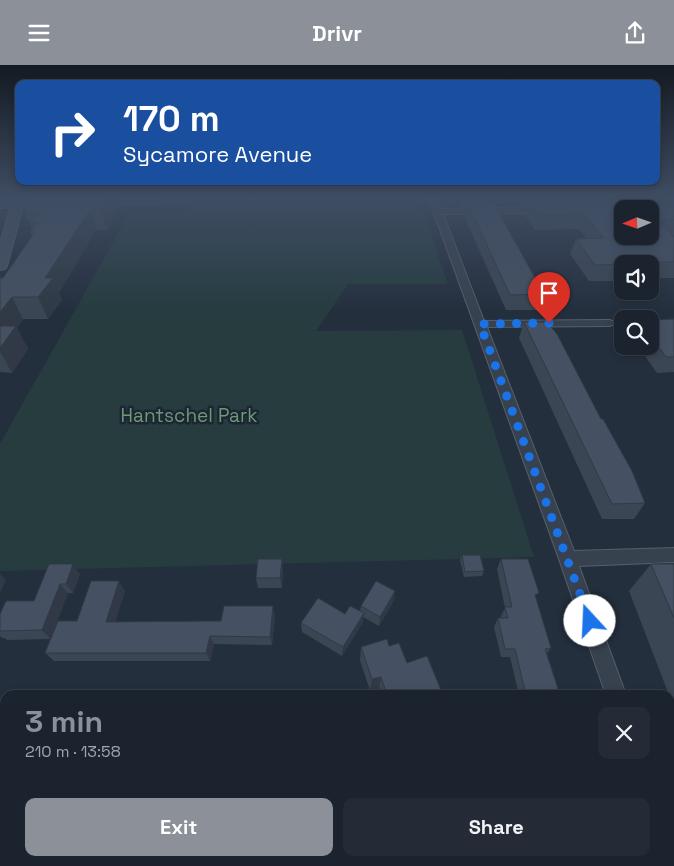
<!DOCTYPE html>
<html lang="en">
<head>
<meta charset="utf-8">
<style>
  :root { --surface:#1b232e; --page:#242b36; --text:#f1f3f6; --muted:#a0a4aa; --line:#39404a; --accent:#8c9099 }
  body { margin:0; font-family:"Space Grotesk",sans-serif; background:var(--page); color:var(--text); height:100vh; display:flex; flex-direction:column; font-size:19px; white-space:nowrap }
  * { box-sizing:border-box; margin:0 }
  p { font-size:16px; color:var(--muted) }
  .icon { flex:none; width:28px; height:28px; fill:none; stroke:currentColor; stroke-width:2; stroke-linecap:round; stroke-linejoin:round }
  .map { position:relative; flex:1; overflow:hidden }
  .sheet { position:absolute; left:0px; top:625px; width:675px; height:176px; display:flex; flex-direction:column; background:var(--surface); border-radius:15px 15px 0 0; box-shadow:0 2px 8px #0003,0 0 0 1px var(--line) }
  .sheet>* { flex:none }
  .banner { position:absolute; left:15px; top:15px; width:645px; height:105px; border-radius:10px; box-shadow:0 2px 8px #0003,0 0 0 1px var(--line); background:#1a4fa0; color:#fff; overflow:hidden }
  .needle { width:32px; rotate:268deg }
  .tools { position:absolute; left:614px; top:135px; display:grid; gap:10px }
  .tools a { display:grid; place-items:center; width:45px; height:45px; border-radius:10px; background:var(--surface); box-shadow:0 2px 8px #0003,0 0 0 1px var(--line); font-size:25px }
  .pin { position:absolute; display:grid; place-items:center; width:42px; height:42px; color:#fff; margin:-51px -21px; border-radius:50% 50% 50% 0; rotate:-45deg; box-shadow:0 0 5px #0007 }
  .pin .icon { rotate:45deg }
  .me { position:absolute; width:55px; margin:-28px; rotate:340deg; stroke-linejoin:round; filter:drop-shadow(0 0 4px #0008) }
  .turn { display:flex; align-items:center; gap:18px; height:105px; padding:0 25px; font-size:22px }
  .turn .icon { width:65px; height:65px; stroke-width:2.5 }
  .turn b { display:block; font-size:35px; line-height:42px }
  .round { display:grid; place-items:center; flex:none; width:52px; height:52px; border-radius:10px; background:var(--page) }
  .head { display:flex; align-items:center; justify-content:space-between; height:85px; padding:0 25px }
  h1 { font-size:30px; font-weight:800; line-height:38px; color:var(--accent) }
  .primary-button { display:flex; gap:10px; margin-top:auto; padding:10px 25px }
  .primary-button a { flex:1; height:58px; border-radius:10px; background:var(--accent); color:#fff; font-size:20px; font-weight:800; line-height:58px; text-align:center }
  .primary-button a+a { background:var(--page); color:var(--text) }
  header { display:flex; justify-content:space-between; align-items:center; height:65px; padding:0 25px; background:var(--accent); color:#fff; font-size:22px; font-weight:800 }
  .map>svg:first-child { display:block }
</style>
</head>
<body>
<header><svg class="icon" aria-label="menu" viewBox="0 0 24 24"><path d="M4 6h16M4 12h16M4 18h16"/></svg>Drivr<svg class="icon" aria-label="share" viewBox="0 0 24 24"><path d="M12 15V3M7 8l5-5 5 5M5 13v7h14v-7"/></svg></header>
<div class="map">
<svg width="674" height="801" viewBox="0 0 674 801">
  <rect width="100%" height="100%" fill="#242f3e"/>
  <path fill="#263c3f" d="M 192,134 L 419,134 L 448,219 L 348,219 L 316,266 L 462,265 L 534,492 L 0,506 L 0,379 L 129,149 L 186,148 Z"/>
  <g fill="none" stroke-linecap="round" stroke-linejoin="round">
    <g stroke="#565f6c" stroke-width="2">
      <path id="street" d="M 429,134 L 437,134 L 441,144 L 547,142 L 551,145 L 547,148 L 443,149 L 484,256 L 610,255 L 616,258 L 610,261 L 487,262 L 574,486 L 674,483 L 674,497 L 579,501 L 626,630 L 606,630 L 559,494 Z
        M 99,135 L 163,135 L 167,137 L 163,139 L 96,140 L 95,138 Z
        M 0,137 L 48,136 L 52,139 L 48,142 L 0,143 Z
        M 0,638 L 5,638 L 5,660 L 0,660 Z
        M 670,779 L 674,780 L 674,801 L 660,801 L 659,796 L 670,796 Z
        M 274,796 L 299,796 L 299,801 L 273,801 Z"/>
    </g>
    <g stroke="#565f6c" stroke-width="2">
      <path id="secondary" d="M 13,134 L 25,134 L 7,201 L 5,204 L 0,205 L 0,178 Z"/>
    </g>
    <use href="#street" fill="#38414e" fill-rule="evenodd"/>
    <use href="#secondary" fill="#465061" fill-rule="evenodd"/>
  </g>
  <path fill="#3b4654" d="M 29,134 L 117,134 L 119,142 L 107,165 L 96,165 L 59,228 L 62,235 L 48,254 L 23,254 L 17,263 L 28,284 L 12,308 L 0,307 L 0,213 L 3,213 L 32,172 L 30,167 L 32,164 L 25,148 Z
    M 457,134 L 487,134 L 486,137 L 544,229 L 539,245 L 506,245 L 464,151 L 466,142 L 460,142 Z
    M 514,134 L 649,134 L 655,140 L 668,142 L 674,142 L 674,170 L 673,170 L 674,172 L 674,213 L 650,213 L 650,199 L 622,199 L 622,214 L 616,214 L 615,216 L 589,216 L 570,189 L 576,174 L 586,173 L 579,164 L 535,165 L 525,150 L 527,141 L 519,141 Z
    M 674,254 L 674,307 L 657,308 L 638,281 L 650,281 L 650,255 Z
    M 524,257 L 645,438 L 634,454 L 602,454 L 519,273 Z
    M 462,490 L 484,506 L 482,511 L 464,512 L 460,495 Z
    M 501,494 L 536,533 L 551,583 L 547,588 L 560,630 L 519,630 L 510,592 L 501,592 L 494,562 L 498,553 L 501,553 L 501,551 L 505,543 L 497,504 Z
    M 49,499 L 80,509 L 73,528 L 68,528 L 50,574 L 7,575 L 5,573 L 2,573 L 0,571 L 0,549 L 34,536 Z
    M 651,499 L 674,499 L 674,642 L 670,630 L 669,630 L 629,526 Z
    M 283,503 L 282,523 L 258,523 L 256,513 Z
    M 125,526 L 115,557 L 221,556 L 275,550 L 272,580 L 214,579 L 210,596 L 54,596 L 45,588 L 77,556 Z
    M 394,535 L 379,561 L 363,552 L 363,557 L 342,591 L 302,567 L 301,558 L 345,549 L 360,546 L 361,541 Z
    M 389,581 L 407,598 L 443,630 L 381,630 L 379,624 L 370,626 L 360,595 L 361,582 Z
    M 0,700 L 5,700 L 5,758 L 0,758 Z
    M 432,796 L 471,796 L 472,801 L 432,801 Z
    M 559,796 L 613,796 L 614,801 L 560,801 Z"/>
  <path fill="#303945" d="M 107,134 L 117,134 L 119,142 L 107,165 L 100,145 Z
    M 90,145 L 96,165 L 59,228 L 62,235 L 48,254 L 38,232 L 45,213 Z
    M 12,232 L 23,254 L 17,263 L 28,284 L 12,308 L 0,286 L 0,247 Z
    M 282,494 L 283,503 L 282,523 L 280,513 Z
    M 73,499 L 80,509 L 73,528 L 66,519 Z
    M 0,509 L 6,515 L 0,528 Z
    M 119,516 L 125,526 L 112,566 L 106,557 Z
    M 60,519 L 68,528 L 50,574 L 42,565 Z
    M 395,526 L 394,535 L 379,561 L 380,552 Z
    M 273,541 L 275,550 L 272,580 L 270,572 Z
    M 364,548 L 363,557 L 342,591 L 343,582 Z
    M 210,571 L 214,579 L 210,596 L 206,588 Z
    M 381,612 L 379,624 L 370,626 L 372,614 Z"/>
  <path fill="#455162" stroke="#303945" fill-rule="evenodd" d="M 29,134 L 107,134 L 100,145 L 90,145 L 45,213 L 53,213 L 38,232 L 12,232 L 0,247 L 0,213 L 3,213 L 35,167 L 30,167 L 38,157 L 31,157 L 39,147 L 25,148 Z
    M 649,134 L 655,140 L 668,142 L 674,142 L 674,155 L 658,155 L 674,172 L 674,197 L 620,197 L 622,199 L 595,200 L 576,174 L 604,173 L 584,149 L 539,150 L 529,135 ZM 622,144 L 650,144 L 650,171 L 622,171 Z
    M 467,137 L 493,137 L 544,229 L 510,230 Z
    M 674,254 L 674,292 L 666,292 L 650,270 L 650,255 Z
    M 524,257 L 547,257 L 557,269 L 601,354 L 603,354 L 632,406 L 645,438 L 612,439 Z
    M 0,261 L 16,261 L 0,283 Z
    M 462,490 L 480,490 L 484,506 L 465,507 Z
    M 258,494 L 282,494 L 280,513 L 256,513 Z
    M 501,494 L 528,494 L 539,528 L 535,530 L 551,583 L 545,584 L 560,630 L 526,630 L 515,584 L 505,584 L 498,553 L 508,553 L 505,542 L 512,542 Z
    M 49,499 L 73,499 L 66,519 L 60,519 L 42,565 L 0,566 L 0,549 L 6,536 L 34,536 Z
    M 651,499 L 674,499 L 674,553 Z
    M 91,516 L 119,516 L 106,557 L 221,556 L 224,541 L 273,541 L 270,572 L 210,571 L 206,588 L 45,588 L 58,556 L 77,556 Z
    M 376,516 L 395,526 L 380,552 L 361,541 Z
    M 318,533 L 345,549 L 350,541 L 364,548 L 343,582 L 301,558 Z
    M 387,574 L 389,581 L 399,578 L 407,598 L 427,591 L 443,630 L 387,630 L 381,612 L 372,614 L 361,582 Z
    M 0,700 L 5,700 L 5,751 L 0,751 Z
    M 349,796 L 385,796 L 386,801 L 349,801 Z
    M 435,796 L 471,796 L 472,801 L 436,801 Z
    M 571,796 L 613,796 L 614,801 L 572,801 Z"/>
  <linearGradient id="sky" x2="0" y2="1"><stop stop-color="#141a22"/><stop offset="0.54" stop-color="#3f4d63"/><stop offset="1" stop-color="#3f4d63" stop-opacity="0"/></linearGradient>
  <rect width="674" height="246" fill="url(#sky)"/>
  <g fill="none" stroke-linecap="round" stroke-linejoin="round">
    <path stroke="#1a73e8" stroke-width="9" stroke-dasharray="0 16.2" d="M 549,258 L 480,259 L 590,556"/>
  </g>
  <g text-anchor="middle" stroke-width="5" stroke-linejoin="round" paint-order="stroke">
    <g font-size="19" fill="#6b9a76" stroke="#1d2633">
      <text x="189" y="357">Hantschel Park</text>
    </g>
  </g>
</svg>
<div class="tools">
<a><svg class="needle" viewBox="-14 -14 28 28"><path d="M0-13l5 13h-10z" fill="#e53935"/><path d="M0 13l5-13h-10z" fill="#a0a4aa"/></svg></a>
<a><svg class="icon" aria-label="sound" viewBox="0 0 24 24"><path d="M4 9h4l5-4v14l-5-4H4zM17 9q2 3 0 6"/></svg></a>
<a><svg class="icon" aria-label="search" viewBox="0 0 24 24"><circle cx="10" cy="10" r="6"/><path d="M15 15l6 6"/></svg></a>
</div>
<div class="pin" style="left:549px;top:258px;background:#d93025"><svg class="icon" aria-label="arrive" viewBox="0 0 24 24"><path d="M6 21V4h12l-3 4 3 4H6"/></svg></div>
<svg class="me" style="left:590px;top:556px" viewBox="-20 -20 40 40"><circle r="19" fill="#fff"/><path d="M0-13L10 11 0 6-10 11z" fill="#1a73e8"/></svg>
<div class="banner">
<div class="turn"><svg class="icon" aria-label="right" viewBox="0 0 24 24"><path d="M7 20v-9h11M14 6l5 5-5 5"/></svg><div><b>170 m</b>Sycamore Avenue</div></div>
</div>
<section class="sheet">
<div class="head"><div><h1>3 min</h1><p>210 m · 13:58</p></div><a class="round"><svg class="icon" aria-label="close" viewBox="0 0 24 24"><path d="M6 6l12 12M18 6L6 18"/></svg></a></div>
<div class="primary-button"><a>Exit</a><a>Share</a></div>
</section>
</div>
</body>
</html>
